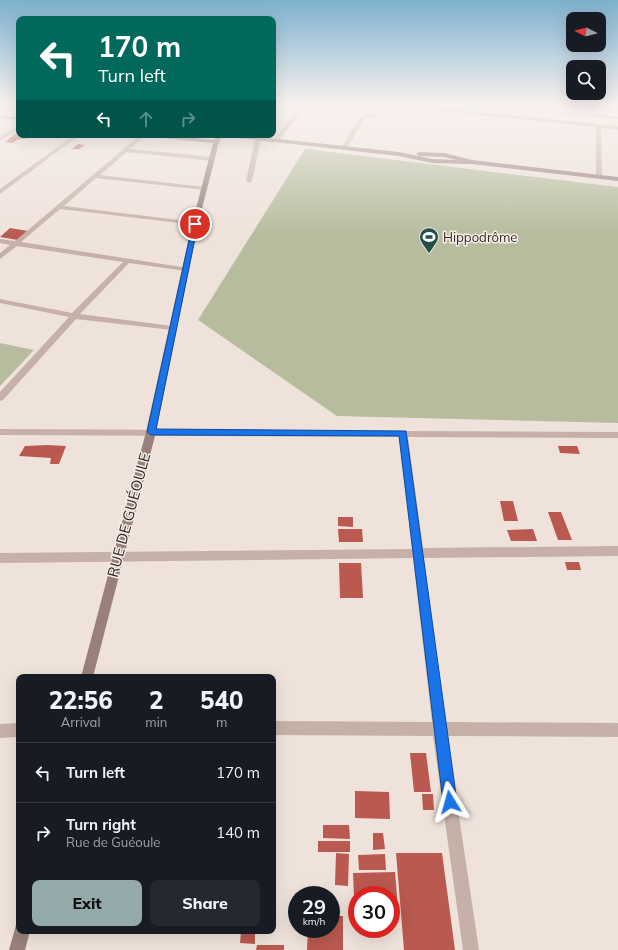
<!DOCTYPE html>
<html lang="en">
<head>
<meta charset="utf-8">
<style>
  :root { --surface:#171b24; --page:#242831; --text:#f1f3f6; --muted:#9ea1a6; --line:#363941; --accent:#94aaaa }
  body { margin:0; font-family:Mulish,sans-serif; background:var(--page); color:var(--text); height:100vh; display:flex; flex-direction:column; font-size:15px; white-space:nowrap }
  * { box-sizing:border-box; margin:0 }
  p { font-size:13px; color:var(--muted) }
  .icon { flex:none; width:22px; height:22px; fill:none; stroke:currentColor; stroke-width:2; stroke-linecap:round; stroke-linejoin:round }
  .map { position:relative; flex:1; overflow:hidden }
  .details { position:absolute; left:16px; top:674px; width:260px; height:260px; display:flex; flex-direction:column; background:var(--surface); border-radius:8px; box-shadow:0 4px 16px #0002 }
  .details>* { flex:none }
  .hud { position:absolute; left:16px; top:16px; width:260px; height:122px; border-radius:8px; box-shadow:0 4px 16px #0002; background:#00695c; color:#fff; overflow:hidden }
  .needle { width:26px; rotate:276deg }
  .controls { position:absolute; left:566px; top:12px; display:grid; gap:8px }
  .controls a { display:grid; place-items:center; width:40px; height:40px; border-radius:8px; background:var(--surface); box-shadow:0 4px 16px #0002; font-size:20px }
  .speed { position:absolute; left:288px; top:886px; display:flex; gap:8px; font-size:20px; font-weight:700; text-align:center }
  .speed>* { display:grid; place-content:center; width:52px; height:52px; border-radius:50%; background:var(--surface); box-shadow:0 4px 16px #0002; line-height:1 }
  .speed small { font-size:10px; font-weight:400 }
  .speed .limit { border:6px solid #d22; background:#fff; color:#111 }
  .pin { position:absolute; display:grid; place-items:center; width:34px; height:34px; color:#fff; margin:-17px; border:2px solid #fff; border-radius:50%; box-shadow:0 1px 4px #0007 }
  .me { position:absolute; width:44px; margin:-22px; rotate:352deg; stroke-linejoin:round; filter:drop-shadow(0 0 3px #0008) }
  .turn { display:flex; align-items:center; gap:14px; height:84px; padding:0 16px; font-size:18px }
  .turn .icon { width:52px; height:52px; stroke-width:2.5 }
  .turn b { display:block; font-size:28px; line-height:34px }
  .lanes { display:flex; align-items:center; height:38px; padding:0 16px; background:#0003; justify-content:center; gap:20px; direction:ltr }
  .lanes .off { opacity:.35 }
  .eta { display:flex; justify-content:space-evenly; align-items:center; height:68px; text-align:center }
  .eta b { font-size:24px; font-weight:800; line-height:28px }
  .action { display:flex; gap:8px; margin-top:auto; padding:8px 16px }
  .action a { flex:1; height:46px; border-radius:8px; background:var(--accent); color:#111; font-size:16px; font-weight:800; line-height:46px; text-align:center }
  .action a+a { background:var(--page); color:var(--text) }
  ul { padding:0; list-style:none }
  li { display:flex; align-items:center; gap:12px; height:60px; padding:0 16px; border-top:1px solid var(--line) }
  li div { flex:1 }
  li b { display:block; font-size:15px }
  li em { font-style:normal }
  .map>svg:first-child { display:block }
</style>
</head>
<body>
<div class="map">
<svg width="618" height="950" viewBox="0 0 618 950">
  <rect width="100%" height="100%" fill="#efe2db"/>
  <path fill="#b6bc9d" d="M 305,149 L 618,187 L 618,423 L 337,416 L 198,320 Z
    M 0,343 L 34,350 L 0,386 Z"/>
  <path fill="#b9594f" d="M 15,134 L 19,135 L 30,136 L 25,139 L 19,139 L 12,143 L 5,142 Z
    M 78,144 L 85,145 L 79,149 L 72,149 Z
    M 10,228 L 28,231 L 18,240 L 0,237 Z
    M 25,446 L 47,445 L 66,446 L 59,464 L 50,464 L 51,458 L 19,456 Z
    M 558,446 L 577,446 L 580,454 L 560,453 Z
    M 500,501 L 513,501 L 518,521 L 504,521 Z
    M 548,512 L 561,512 L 572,540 L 558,540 Z
    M 338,517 L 353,517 L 353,527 L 338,526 Z
    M 338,529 L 362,529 L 363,542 L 339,542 Z
    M 533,529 L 537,541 L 511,541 L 507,530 Z
    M 565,562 L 579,562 L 581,570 L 567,570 Z
    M 339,563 L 361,563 L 363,598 L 340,598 Z
    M 410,753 L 426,753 L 431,792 L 414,792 Z
    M 355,791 L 389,792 L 390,819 L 355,818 Z
    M 422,794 L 433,794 L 434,810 L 423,810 Z
    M 323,825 L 349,825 L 350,839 L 323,838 Z
    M 373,833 L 383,833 L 385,849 L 373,850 Z
    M 318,841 L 350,841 L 350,852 L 318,852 Z
    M 336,853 L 349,854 L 348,886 L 335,885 Z
    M 396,853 L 442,853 L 455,950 L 404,950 Z
    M 385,854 L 386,870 L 359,870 L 358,855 Z
    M 395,872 L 399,920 L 391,920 L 391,895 L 357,895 L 357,921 L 355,921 L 353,873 Z
    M 331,916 L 343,916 L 343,950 L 307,950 L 308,929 L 331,929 Z
    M 241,931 L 255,931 L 255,944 L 240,943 Z
    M 257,945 L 284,945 L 284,950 L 256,950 Z"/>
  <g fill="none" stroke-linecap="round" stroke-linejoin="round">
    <path fill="#c5b1a8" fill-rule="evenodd" d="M 304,103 L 308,103 L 278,141 L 274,141 L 274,139 Z
      M 330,103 L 343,103 L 384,107 L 386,109 L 406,103 L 408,104 L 407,105 L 618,126 L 618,130 L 601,128 L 602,177 L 599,179 L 596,177 L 596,127 L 400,107 L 364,119 L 347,148 L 344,150 L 341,148 L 360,117 L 384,109 Z
      M 464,103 L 476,103 L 618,117 L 618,119 Z
      M 19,125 L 19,129 L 0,141 L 0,137 Z
      M 74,135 L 80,135 L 0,194 L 0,189 Z
      M 140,135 L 146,135 L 130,149 L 212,157 L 215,159 L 212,161 L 127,152 L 100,175 L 204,187 L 206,188 L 206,190 L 96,178 L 64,206 L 195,222 L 198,224 L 197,225 L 60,209 L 21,242 L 188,268 L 190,269 L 186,271 L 129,263 L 80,314 L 172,326 L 176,328 L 172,330 L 76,319 L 3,400 L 0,401 L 0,392 L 69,317 L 0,303 L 0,299 L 72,313 L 123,262 L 17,246 L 0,259 L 0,253 L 10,245 L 0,243 L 0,239 L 15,241 Z
      M 258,136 L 261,138 L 252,181 L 249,183 L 246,181 L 255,138 Z
      M 0,429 L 618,432 L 618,438 L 408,437 L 423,548 L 618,546 L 618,556 L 424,558 L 445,722 L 618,723 L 618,737 L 447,736 L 479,950 L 463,950 L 433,736 L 273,735 L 273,721 L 432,722 L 413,558 L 0,563 L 0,553 L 412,549 L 399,437 L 0,435 Z
      M 19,723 L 19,737 L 0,738 L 0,724 Z"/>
    <path fill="#99817a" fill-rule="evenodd" d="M 0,115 L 19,118 L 19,120 L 0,117 Z
      M 148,135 L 165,135 L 214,140 L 217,135 L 223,135 L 219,142 L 198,224 L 156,432 L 93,677 L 81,677 L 146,432 L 192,224 L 213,143 L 151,137 Z
      M 226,135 L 243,135 L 399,152 L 432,159 L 457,160 L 444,157 L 419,156 L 416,154 L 419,152 L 444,153 L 472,160 L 618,177 L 618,181 L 472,164 L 432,163 L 399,156 L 229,137 Z
      M 19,924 L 19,931 L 30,931 L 25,950 L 9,950 L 16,925 Z"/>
  </g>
  <linearGradient id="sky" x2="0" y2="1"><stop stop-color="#7db0cd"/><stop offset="0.44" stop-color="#f8f2ef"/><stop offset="1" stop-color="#f8f2ef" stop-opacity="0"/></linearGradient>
  <rect width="618" height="236" fill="url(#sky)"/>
  <path fill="#1a73e8" stroke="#114b97" d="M 193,222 L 198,224 L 156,429 L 406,431 L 457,802 L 455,807 L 450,808 L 445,807 L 443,802 L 399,436 L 151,435 L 147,432 Z"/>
  <defs>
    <g id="stadium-pin" transform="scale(1)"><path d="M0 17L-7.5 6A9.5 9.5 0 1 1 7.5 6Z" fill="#22504c" stroke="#f7ede7"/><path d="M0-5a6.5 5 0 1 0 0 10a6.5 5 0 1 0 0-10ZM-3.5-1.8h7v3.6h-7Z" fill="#fff"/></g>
  </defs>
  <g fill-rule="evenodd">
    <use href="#stadium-pin" x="429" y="237"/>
  </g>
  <g text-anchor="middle" stroke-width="3" stroke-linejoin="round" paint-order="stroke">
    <g font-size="13" fill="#332928" stroke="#f7ede7" text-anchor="start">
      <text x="443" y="242">Hippodrôme</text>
    </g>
    <g font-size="15" fill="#332928" stroke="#f7ede7">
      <text transform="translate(129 515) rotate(-75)" y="5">RUE DE GUÉOULE</text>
    </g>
  </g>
</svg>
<div class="controls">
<a><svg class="needle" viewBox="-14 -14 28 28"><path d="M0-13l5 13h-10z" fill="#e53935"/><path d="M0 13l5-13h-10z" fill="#9ea1a6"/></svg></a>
<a><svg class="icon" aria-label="search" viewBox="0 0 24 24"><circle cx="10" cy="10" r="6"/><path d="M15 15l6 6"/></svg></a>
</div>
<div class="speed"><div>29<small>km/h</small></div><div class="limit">30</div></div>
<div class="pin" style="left:195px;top:224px;background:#d93025"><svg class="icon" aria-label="arrive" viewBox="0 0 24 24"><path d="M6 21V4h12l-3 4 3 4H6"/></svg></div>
<svg class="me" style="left:450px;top:802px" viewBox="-20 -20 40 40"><path d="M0-17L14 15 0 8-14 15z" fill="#1a73e8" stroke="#fff" stroke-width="4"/></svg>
<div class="hud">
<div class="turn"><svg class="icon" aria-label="left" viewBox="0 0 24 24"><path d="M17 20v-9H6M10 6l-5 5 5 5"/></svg><div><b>170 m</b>Turn left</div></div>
<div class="lanes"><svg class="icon" aria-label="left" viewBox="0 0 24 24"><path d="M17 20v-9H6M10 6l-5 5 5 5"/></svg><svg class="icon off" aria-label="ahead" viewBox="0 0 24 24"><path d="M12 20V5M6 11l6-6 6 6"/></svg><svg class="icon off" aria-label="right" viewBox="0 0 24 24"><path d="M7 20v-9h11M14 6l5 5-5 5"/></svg></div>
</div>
<section class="details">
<div class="eta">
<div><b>22:56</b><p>Arrival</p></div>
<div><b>2</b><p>min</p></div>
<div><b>540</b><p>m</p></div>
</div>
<ul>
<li><svg class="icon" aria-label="left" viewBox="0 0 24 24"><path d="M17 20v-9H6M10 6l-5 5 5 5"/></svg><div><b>Turn left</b></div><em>170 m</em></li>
<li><svg class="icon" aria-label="right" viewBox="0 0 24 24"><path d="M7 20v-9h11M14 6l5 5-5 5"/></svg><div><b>Turn right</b><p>Rue de Guéoule</p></div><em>140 m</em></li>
</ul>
<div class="action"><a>Exit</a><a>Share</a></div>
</section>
</div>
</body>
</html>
